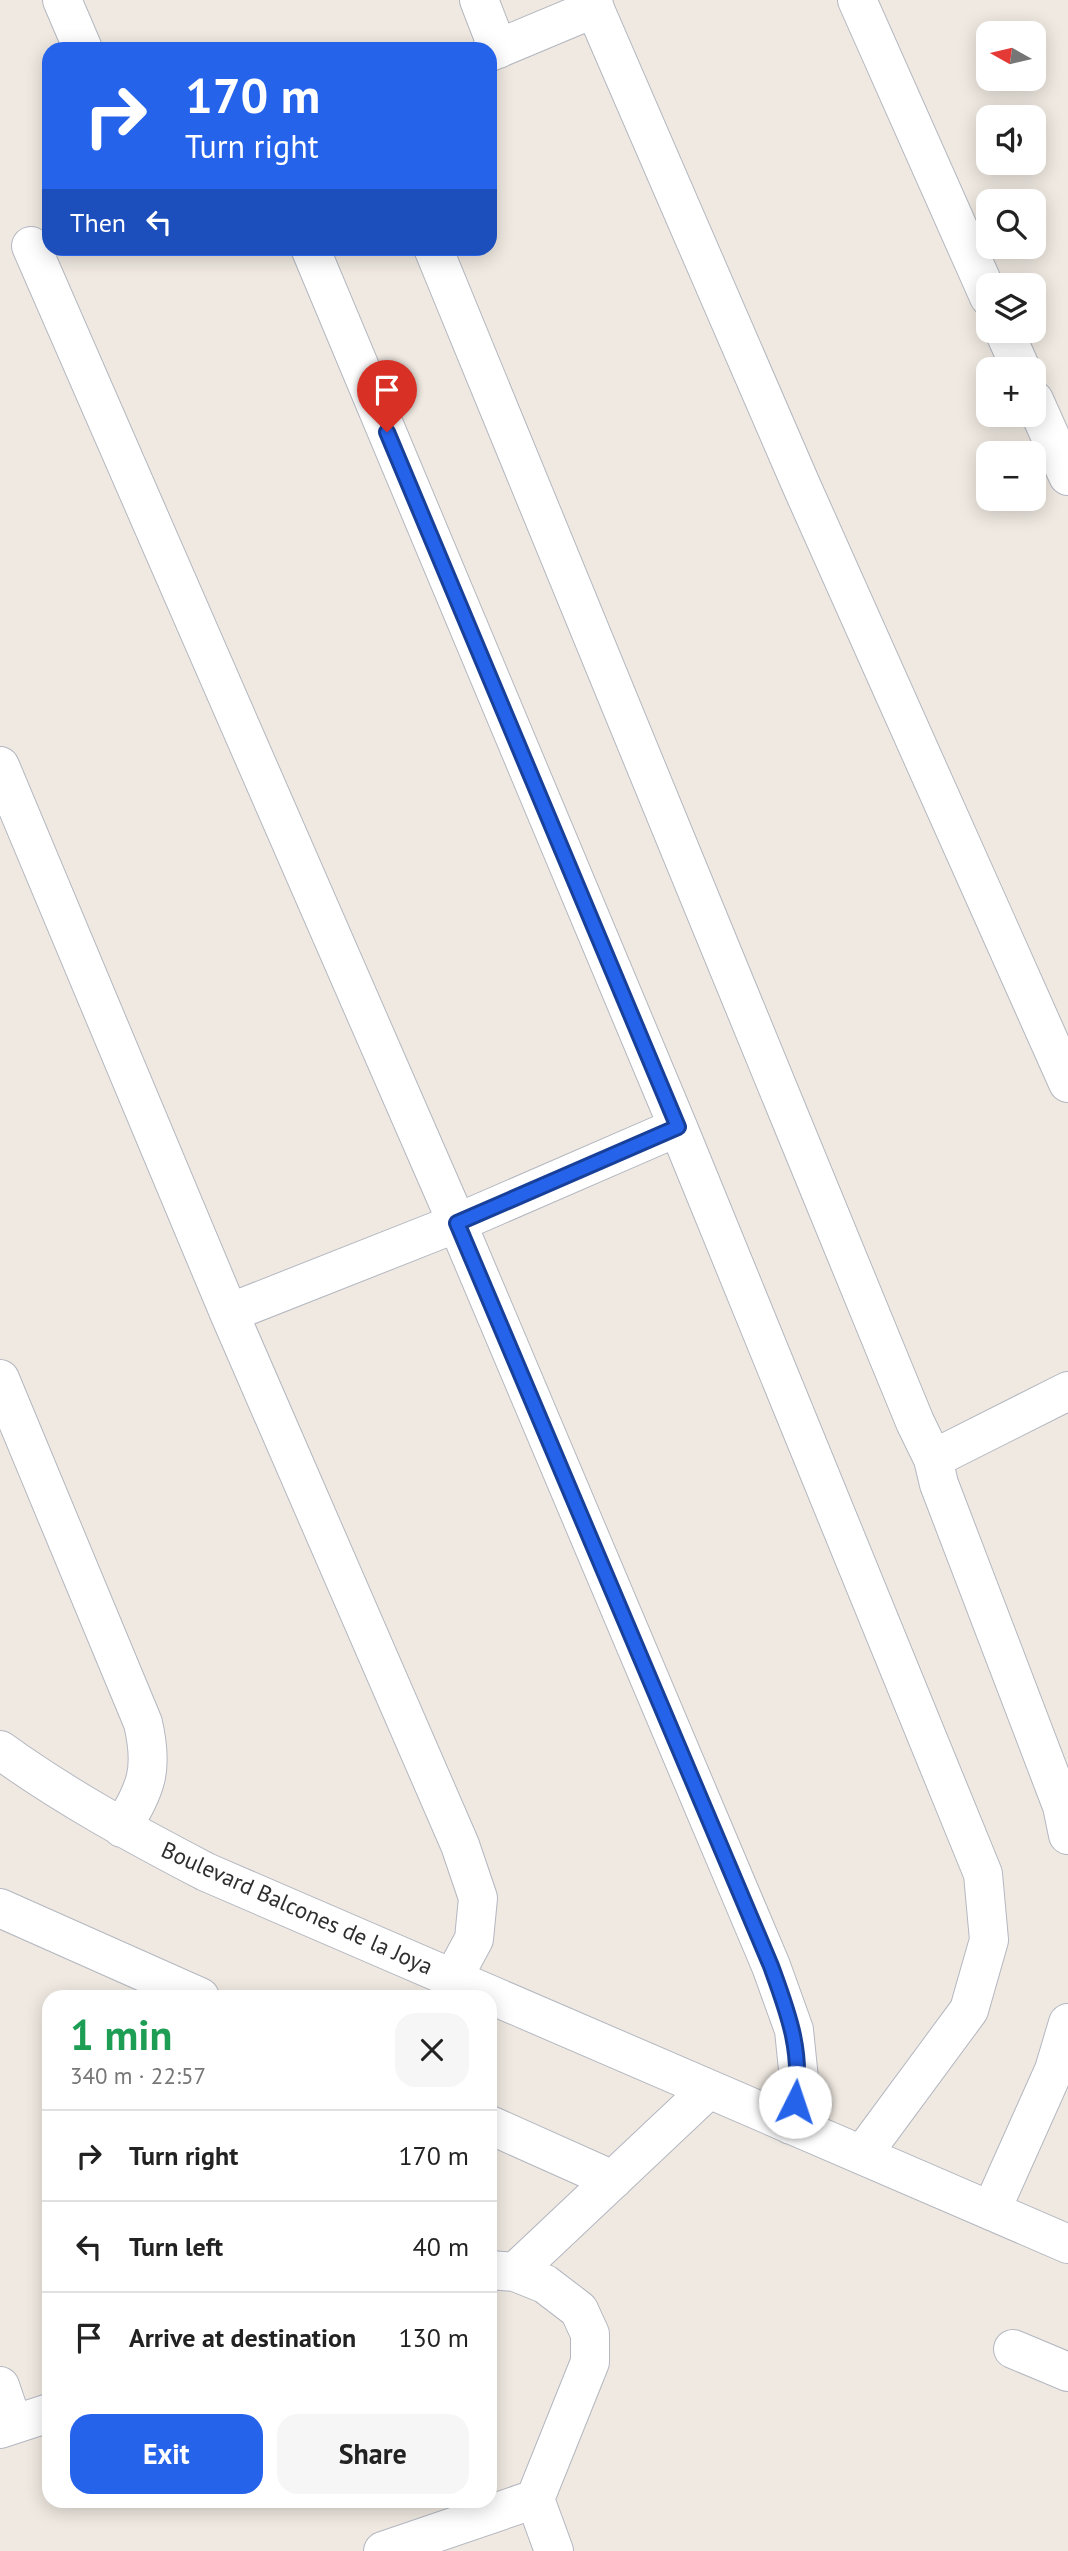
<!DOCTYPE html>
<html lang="en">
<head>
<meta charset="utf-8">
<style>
  :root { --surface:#fff; --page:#f6f6f6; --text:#222; --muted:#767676; --line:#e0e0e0; --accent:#2563eb }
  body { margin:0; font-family:"PT Sans",sans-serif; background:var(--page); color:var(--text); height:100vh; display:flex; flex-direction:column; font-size:26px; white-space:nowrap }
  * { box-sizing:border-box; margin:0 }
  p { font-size:23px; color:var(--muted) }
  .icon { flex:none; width:38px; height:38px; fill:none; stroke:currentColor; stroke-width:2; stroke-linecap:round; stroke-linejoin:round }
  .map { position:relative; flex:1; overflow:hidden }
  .drawer { position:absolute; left:42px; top:1990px; width:455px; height:518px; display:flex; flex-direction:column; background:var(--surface); border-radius:21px; box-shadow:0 4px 18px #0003 }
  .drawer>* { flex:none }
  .hud { position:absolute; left:42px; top:42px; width:455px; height:214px; border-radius:21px; box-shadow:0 4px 18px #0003; background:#2563eb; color:#fff; overflow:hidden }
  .needle { width:46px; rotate:278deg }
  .controls { position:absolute; left:976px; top:21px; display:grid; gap:14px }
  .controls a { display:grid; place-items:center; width:70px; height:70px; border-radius:14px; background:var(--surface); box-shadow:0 4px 18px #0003; font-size:35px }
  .pin { position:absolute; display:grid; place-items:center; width:60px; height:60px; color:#fff; margin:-72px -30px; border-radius:50% 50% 50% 0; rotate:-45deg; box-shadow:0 0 7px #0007 }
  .pin .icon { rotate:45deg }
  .me { position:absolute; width:77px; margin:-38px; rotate:4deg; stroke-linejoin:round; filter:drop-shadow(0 0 5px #0008) }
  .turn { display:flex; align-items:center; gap:24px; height:147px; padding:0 28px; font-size:32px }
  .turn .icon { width:91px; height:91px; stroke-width:2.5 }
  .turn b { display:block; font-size:49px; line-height:60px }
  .then { display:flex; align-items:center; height:66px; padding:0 28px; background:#0003; gap:14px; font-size:26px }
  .round { display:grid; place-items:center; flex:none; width:74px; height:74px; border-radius:21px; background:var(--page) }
  .headline { display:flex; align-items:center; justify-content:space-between; height:119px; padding:0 28px }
  h1 { font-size:42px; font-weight:700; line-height:52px; color:#1e9e55 }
  .primary-button { display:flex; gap:14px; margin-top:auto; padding:14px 28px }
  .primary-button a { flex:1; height:80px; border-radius:21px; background:var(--accent); color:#fff; font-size:28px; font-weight:700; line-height:80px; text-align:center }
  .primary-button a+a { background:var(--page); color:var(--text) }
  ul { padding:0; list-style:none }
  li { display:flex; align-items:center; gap:21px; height:91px; padding:0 28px; border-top:2px solid var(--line) }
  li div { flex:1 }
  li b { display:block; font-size:26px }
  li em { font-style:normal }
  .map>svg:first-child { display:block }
</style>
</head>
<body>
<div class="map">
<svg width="1068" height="2551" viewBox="0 0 1068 2551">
  <rect width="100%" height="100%" fill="#efe9e1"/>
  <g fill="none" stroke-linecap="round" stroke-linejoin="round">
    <g stroke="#b4b7c1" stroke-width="40">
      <path id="minor" d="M 62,0 L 83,49
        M 479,0 L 498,49
        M 591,0 L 802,487 L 1068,1083
        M 857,0 L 989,297
        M 490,52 L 595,8
        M 31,246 L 457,1223 L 771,1966 L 794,2030 L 799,2079 L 791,2125
        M 310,248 L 678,1127 L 983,1874 L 989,1940 L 969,2010 L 862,2155
        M 433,248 L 915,1422 L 933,1459
        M 1004,331 L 1021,369
        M 1034,400 L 1068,476
        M 0,766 L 229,1313 L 460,1845 L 478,1898 L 474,1939 L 453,1978
        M 229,1313 L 457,1223 L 678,1127
        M 0,1379 L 143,1723 C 154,1771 146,1787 122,1828
        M 1068,1391 L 933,1459 L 939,1484 L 1062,1806 L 1068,1835
        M 0,1750 C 65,1797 135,1835 206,1872 L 1068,2244
        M 0,1908 L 200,1997
        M 490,2125 L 613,2180
        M 991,2211 L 1054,2070 L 1068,2023
        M 490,2270 L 515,2272 L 545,2284 L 579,2310 L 590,2334 L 590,2362 L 535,2499
        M 515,2272 L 709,2089
        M 1013,2349 L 1068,2372
        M 0,2386 L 13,2424
        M 0,2429 L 49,2413
        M 535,2499 L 554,2551
        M 383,2551 L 535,2499"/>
    </g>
    <use href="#minor" stroke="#fff" stroke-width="38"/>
  </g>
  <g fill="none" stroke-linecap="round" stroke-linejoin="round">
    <g stroke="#184099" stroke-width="18">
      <path id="route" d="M 387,432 L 678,1127 L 457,1223 L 771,1966 C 788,2013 803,2051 795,2102"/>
    </g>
    <use href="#route" stroke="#2563eb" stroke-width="12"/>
  </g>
  <g text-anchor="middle" stroke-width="6" stroke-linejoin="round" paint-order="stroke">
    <g font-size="23" fill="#2e2e2e" stroke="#fff">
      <text transform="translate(297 1908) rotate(24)" y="8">Boulevard Balcones de la Joya</text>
    </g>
  </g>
</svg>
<div class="controls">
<a><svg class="needle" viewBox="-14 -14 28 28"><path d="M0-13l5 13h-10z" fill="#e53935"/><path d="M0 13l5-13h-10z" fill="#767676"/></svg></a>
<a><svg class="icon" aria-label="sound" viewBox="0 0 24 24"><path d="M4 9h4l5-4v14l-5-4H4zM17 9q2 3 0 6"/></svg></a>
<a><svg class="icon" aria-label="search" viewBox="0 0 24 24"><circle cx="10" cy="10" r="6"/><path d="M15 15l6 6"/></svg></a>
<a><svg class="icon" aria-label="layers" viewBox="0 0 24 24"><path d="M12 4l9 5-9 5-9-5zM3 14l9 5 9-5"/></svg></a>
<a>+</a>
<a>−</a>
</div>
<div class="pin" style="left:387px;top:432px;background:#d93025"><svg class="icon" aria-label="arrive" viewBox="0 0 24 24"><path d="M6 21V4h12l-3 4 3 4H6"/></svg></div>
<svg class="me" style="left:795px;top:2102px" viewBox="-20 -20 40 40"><circle r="19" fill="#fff"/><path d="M0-13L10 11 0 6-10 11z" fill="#2563eb"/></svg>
<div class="hud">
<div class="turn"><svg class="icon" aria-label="right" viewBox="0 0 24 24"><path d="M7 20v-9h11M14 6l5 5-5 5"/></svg><div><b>170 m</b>Turn right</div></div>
<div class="then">Then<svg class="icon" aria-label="left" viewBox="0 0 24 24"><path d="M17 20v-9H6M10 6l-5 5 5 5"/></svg></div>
</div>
<section class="drawer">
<div class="headline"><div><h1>1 min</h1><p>340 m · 22:57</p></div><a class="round"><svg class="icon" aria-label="close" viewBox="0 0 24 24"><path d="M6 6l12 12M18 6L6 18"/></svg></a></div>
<ul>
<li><svg class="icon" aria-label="right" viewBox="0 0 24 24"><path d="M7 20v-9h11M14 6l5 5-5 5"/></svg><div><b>Turn right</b></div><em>170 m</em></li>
<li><svg class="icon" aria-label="left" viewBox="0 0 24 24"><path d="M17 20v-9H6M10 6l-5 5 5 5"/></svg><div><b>Turn left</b></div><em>40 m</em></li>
<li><svg class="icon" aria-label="arrive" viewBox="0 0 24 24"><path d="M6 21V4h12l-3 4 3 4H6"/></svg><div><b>Arrive at destination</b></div><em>130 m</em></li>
</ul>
<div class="primary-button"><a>Exit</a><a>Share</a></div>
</section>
</div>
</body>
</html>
